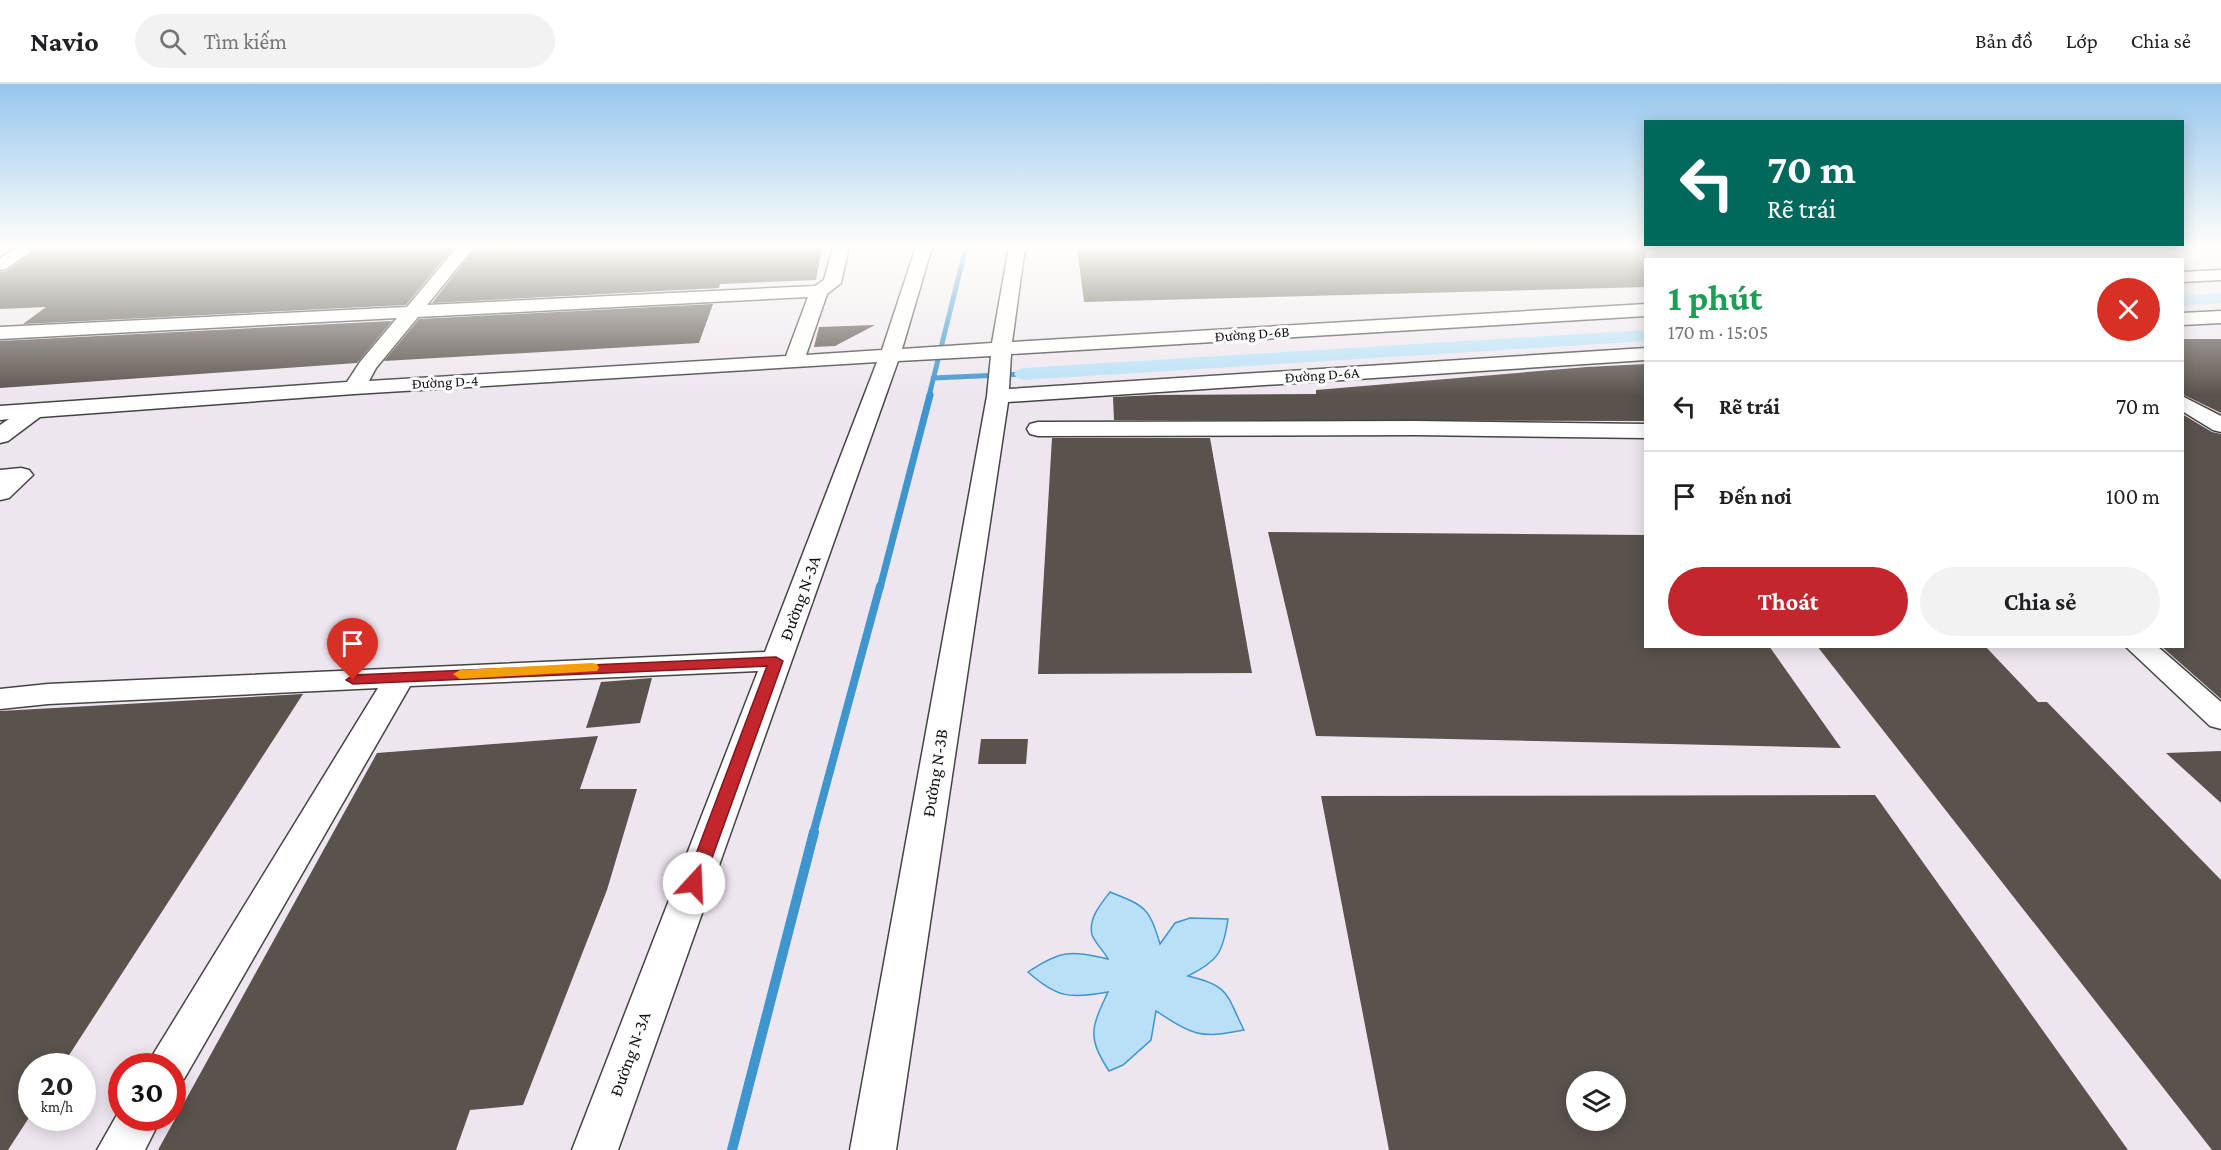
<!DOCTYPE html>
<html lang="vi">
<head>
<meta charset="utf-8">
<style>
  :root { --surface:#fff; --page:#f2f2f2; --text:#202124; --muted:#757577; --line:#e0e0e0; --accent:#c4262e }
  body { margin:0; font-family:"Crimson Pro",serif; background:var(--page); color:var(--text); height:100vh; display:flex; flex-direction:column; font-size:22px; white-space:nowrap }
  * { box-sizing:border-box; margin:0 }
  p { font-size:20px; color:var(--muted) }
  .icon { flex:none; width:33px; height:33px; fill:none; stroke:currentColor; stroke-width:2; stroke-linecap:round; stroke-linejoin:round }
  .map { position:relative; flex:1; overflow:hidden }
  .details { position:absolute; left:1644px; top:174px; width:540px; height:390px; display:flex; flex-direction:column; background:var(--surface); border-radius:0px; box-shadow:0 3px 15px #0003 }
  .details>* { flex:none }
  .banner { position:absolute; left:1644px; top:36px; width:540px; height:126px; border-radius:0px; box-shadow:0 3px 15px #0003; background:#00695c; color:#fff; overflow:hidden }
  .tools { position:absolute; left:1566px; top:987px; display:grid; gap:12px }
  .tools a { display:grid; place-items:center; width:60px; height:60px; border-radius:50%; background:var(--surface); box-shadow:0 3px 15px #0003; font-size:30px }
  .speed { position:absolute; left:18px; top:969px; display:flex; gap:12px; font-size:30px; font-weight:700; text-align:center }
  .speed>* { display:grid; place-content:center; width:78px; height:78px; border-radius:50%; background:var(--surface); box-shadow:0 3px 15px #0003; line-height:1 }
  .speed small { font-size:15px; font-weight:400 }
  .speed .limit { border:9px solid #d22; background:#fff; color:#111 }
  .pin { position:absolute; display:grid; place-items:center; width:51px; height:51px; color:#fff; margin:-62px -26px; border-radius:50% 50% 50% 0; rotate:-45deg; box-shadow:0 0 6px #0007 }
  .pin .icon { rotate:45deg }
  .me { position:absolute; width:66px; margin:-33px; rotate:20deg; stroke-linejoin:round; filter:drop-shadow(0 0 4px #0008) }
  .turn { display:flex; align-items:center; gap:21px; height:126px; padding:0 24px; font-size:27px }
  .turn .icon { width:78px; height:78px; stroke-width:2.5 }
  .turn b { display:block; font-size:42px; line-height:51px }
  .round { display:grid; place-items:center; flex:none; width:63px; height:63px; border-radius:32px; background:var(--page) }
  .overview { display:flex; align-items:center; justify-content:space-between; height:102px; padding:0 24px }
  h1 { font-size:36px; font-weight:700; line-height:45px; color:#1e9e55 }
  .cta { display:flex; gap:12px; margin-top:auto; padding:12px 24px }
  .cta a { flex:1; height:69px; border-radius:36px; background:var(--accent); color:#fff; font-size:24px; font-weight:700; line-height:69px; text-align:center }
  .cta a+a { background:var(--page); color:var(--text) }
  ul { padding:0; list-style:none }
  li { display:flex; align-items:center; gap:18px; height:90px; padding:0 24px; border-top:2px solid var(--line) }
  li div { flex:1 }
  li b { display:block; font-size:22px }
  li em { font-style:normal }
  header { display:flex; align-items:center; gap:36px; box-sizing:border-box; height:84px; padding:0 30px; background:var(--surface); border-bottom:2px solid var(--line) }
  header strong { font-size:28px }
  nav { display:flex; gap:33px; margin-inline-start:auto; font-size:21px }
  .search { width:420px; height:54px; background:var(--page); display:flex; align-items:center; gap:15px; box-sizing:border-box; padding:0 21px; border-radius:33px; color:var(--muted); font-size:22px }
  .map>svg:first-child { display:block }
</style>
</head>
<body>
<header>
<strong>Navio</strong>
<div class="search"><svg class="icon" aria-label="search" viewBox="0 0 24 24"><circle cx="10" cy="10" r="6"/><path d="M15 15l6 6"/></svg>Tìm kiếm</div>
<nav><a>Bản đồ</a><a>Lớp</a><a>Chia sẻ</a></nav>
</header>
<div class="map">
<svg width="2221" height="1066" viewBox="0 0 2221 1066">
  <rect width="100%" height="100%" fill="#fffdf5"/>
  <path fill="#eee6ef" fill-rule="evenodd" d="M 0,163 L 2221,163 L 2221,1066 L 0,1066 ZM 1646,176 L 2182,176 L 2182,562 L 1646,562 ZM 32,982 L 82,982 L 82,1034 L 32,1034 ZM 122,982 L 172,982 L 172,1034 L 122,1034 ZM 1576,998 L 1616,998 L 1616,1036 L 1576,1036 Z"/>
  <path fill="#b9e0f7" stroke="#3f96cf" stroke-width="1.5" d="M 1110,808 C 1145,822 1149,823 1160,860 L 1175,839 L 1190,834 L 1228,835 C 1223,869 1218,877 1188,892 C 1231,902 1226,911 1244,946 C 1199,955 1193,951 1156,927 L 1151,956 L 1123,981 L 1109,987 C 1087,953 1091,944 1108,908 C 1070,915 1057,914 1028,888 C 1062,865 1070,867 1108,875 C 1104,867 1095,859 1092,851 C 1088,834 1101,820 1110,808 Z"/>
  <g fill="none" stroke-linecap="round" stroke-linejoin="round">
    <path stroke="#3f96cf" stroke-width="5" d="M 933,294 L 1024,290
      M 929,312 L 966,163"/>
    <path stroke="#3f96cf" stroke-width="7" d="M 880,504 L 930,311"/>
    <path stroke="#3f96cf" stroke-width="8" d="M 813,750 L 880,502"/>
    <path stroke="#3f96cf" stroke-width="10" d="M 732,1066 L 814,748"/>
    <path fill="#b9e0f7" fill-rule="evenodd" d="M 2221,209 L 2221,219 L 2182,222 L 2182,212 Z
      M 1646,246 L 1646,257 L 1024,296 L 1017,294 L 1014,290 L 1017,286 L 1024,284 Z"/>
  </g>
  <path fill="#5a524d" fill-rule="evenodd" d="M 39,163 L 454,163 L 406,221 L 23,240 L 46,223 L 0,225 L 0,188 L 7,187 Z
    M 476,163 L 822,163 L 816,196 L 720,200 L 719,204 L 432,219 Z
    M 1077,163 L 1646,163 L 1646,203 L 1084,218 Z
    M 713,220 L 699,259 L 384,277 L 419,235 Z
    M 392,237 L 357,279 L 0,304 L 0,257 Z
    M 875,241 L 835,262 L 814,263 L 819,243 Z
    M 2182,255 L 2221,255 L 2221,329 L 2182,310 Z
    M 1646,280 L 1646,337 L 1114,336 L 1113,313 L 1155,311 L 1316,310 L 1316,306 L 1587,283 Z
    M 2182,330 L 2212,348 L 2221,350 L 2221,615 L 2161,562 L 2182,562 Z
    M 1052,354 L 1210,354 L 1252,589 L 1038,590 Z
    M 1268,448 L 1646,451 L 1646,562 L 1769,562 L 1841,664 L 1316,652 Z
    M 1817,562 L 1985,562 L 2038,618 L 2047,618 L 2221,796 L 2221,1066 L 2212,1066 Z
    M 652,594 L 640,639 L 586,644 L 601,598 Z
    M 303,610 L 62,982 L 32,982 L 32,1029 L 8,1066 L 0,1066 L 0,627 Z
    M 598,652 L 580,705 L 637,705 L 607,806 L 523,1021 L 470,1026 L 456,1066 L 158,1066 L 377,669 Z
    M 981,655 L 1028,655 L 1026,680 L 978,680 Z
    M 2221,667 L 2221,719 L 2166,669 Z
    M 1875,711 L 2128,1066 L 1389,1066 L 1321,712 ZM 1576,998 L 1616,998 L 1616,1036 L 1576,1036 Z"/>
  <g fill="none" stroke-linecap="round" stroke-linejoin="round">
    <g stroke="#444" stroke-width="3">
      <path id="street" d="M 17,163 L 37,163 L 6,185 L 0,186 L 0,174 Z
        M 457,163 L 474,163 L 427,221 L 815,202 L 824,196 L 833,163 L 849,163 L 841,199 L 827,210 L 806,271 L 882,266 L 916,163 L 932,163 L 902,265 L 992,259 L 1009,163 L 1025,163 L 1012,258 L 1646,220 L 1646,232 L 1011,270 L 1009,305 L 1646,264 L 1646,276 L 1008,318 L 896,1066 L 850,1066 L 987,312 L 991,272 L 898,277 L 618,1066 L 572,1066 L 758,587 L 410,602 L 184,995 L 172,1000 L 172,982 L 148,982 L 154,969 L 378,604 L 48,620 L 0,625 L 0,605 L 48,600 L 765,568 L 877,278 L 354,310 L 40,333 L 8,357 L 0,359 L 0,341 L 9,335 L 0,336 L 0,322 L 347,298 L 360,278 L 397,234 L 0,255 L 0,243 L 407,223 ZM 808,213 L 786,272 L 369,297 L 376,284 L 418,233 Z
        M 2221,186 L 2221,196 L 2182,198 L 2182,188 Z
        M 2221,227 L 2221,239 L 2182,241 L 2182,229 Z
        M 2182,312 L 2221,332 L 2221,348 L 2213,346 L 2182,327 Z
        M 1415,337 L 1646,340 L 1646,354 L 1415,351 L 1038,352 L 1030,350 L 1027,345 L 1030,340 L 1038,338 Z
        M 21,384 L 29,386 L 33,391 L 9,414 L 0,416 L 0,386 Z
        M 2125,562 L 2157,562 L 2221,618 L 2221,645 L 2210,642 Z
        M 122,1022 L 122,1034 L 161,1034 L 145,1066 L 97,1066 Z"/>
    </g>
    <use href="#street" fill="#fff" fill-rule="evenodd"/>
  </g>
  <linearGradient id="sky" x2="0" y2="1"><stop stop-color="#95c6ee"/><stop offset="0.52" stop-color="#fffefa"/><stop offset="1" stop-color="#fffefa" stop-opacity="0"/></linearGradient>
  <rect width="2221" height="312" fill="url(#sky)"/>
  <path fill="#c4262e" stroke="#7f191e" stroke-width="1.5" d="M 776,573 L 783,577 L 703,799 L 700,804 L 694,806 L 687,804 L 685,799 L 767,582 L 353,600 L 346,596 L 353,591 Z"/>
  <path fill="#f59e0b" d="M 592,579 L 597,580 L 599,584 L 597,587 L 460,595 L 453,590 L 460,586 Z"/>
  <g text-anchor="middle" stroke-width="6" stroke-linejoin="round" paint-order="stroke">
    <g font-size="15" fill="#111" stroke="#fff">
      <text transform="translate(1252 250) rotate(-4)" y="5">Đường D-6B</text>
      <text transform="translate(1322 291) rotate(-4)" y="5">Đường D-6A</text>
      <text transform="translate(445 298) rotate(-3)" y="5">Đường D-4</text>
    </g>
    <g font-size="18" fill="#111" stroke="#fff">
      <text transform="translate(800 514) rotate(-70)" y="6">Đường N-3A</text>
      <text transform="translate(935 689) rotate(-81)" y="6">Đường N-3B</text>
      <text transform="translate(630 970) rotate(-70)" y="6">Đường N-3A</text>
    </g>
  </g>
</svg>
<div class="tools">
<a><svg class="icon" aria-label="layers" viewBox="0 0 24 24"><path d="M12 4l9 5-9 5-9-5zM3 14l9 5 9-5"/></svg></a>
</div>
<div class="speed"><div>20<small>km/h</small></div><div class="limit">30</div></div>
<div class="pin" style="left:353px;top:596px;background:#d93025"><svg class="icon" aria-label="arrive" viewBox="0 0 24 24"><path d="M6 21V4h12l-3 4 3 4H6"/></svg></div>
<svg class="me" style="left:694px;top:799px" viewBox="-20 -20 40 40"><circle r="19" fill="#fff"/><path d="M0-13L10 11 0 6-10 11z" fill="#c4262e"/></svg>
<div class="banner">
<div class="turn"><svg class="icon" aria-label="left" viewBox="0 0 24 24"><path d="M17 20v-9H6M10 6l-5 5 5 5"/></svg><div><b>70 m</b>Rẽ trái</div></div>
</div>
<section class="details">
<div class="overview"><div><h1>1 phút</h1><p>170 m · 15:05</p></div><a class="round" style="background:#d93025;color:#fff"><svg class="icon" aria-label="close" viewBox="0 0 24 24"><path d="M6 6l12 12M18 6L6 18"/></svg></a></div>
<ul>
<li><svg class="icon" aria-label="left" viewBox="0 0 24 24"><path d="M17 20v-9H6M10 6l-5 5 5 5"/></svg><div><b>Rẽ trái</b></div><em>70 m</em></li>
<li><svg class="icon" aria-label="arrive" viewBox="0 0 24 24"><path d="M6 21V4h12l-3 4 3 4H6"/></svg><div><b>Đến nơi</b></div><em>100 m</em></li>
</ul>
<div class="cta"><a>Thoát</a><a>Chia sẻ</a></div>
</section>
</div>
</body>
</html>
